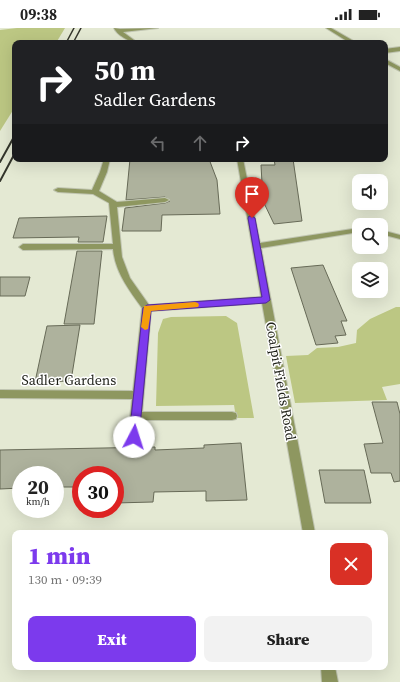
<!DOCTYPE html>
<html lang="en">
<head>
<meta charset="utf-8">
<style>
  :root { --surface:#fff; --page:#f2f2f2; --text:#222; --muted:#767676; --accent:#7c3aed }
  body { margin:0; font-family:"Source Serif 4",serif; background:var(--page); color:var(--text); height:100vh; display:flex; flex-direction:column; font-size:15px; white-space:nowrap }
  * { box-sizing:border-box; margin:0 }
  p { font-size:13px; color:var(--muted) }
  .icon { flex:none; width:22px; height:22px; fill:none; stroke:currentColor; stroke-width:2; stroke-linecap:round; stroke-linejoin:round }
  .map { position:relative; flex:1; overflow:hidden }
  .side { position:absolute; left:12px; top:502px; width:376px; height:140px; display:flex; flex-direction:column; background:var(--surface); border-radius:8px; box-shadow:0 4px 16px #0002 }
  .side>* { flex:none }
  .banner { position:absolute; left:12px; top:12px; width:376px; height:122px; border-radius:8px; box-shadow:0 4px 16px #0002; background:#202124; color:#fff; overflow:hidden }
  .controls { position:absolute; left:352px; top:146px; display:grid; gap:8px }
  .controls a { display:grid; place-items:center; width:36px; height:36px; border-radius:8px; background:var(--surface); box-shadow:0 4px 16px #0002; font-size:20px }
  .speed { position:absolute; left:12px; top:438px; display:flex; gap:8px; font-size:20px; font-weight:700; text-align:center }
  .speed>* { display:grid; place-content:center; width:52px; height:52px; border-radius:50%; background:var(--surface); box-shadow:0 4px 16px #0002; line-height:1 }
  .speed small { font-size:10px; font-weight:400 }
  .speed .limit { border:6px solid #d22; background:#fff; color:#111 }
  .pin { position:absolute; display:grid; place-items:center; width:34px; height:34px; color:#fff; margin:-41px -17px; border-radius:50% 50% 50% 0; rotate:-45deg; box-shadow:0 0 4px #0007 }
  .pin .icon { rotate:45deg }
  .me { position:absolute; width:44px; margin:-22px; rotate:5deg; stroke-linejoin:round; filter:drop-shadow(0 0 3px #0008) }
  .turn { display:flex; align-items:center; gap:14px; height:84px; padding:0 16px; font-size:18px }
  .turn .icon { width:52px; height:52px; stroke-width:2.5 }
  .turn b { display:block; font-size:28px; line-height:34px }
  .lanes { display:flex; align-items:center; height:38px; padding:0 16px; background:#0003; justify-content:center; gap:20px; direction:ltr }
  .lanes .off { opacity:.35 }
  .round { display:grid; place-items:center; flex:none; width:42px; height:42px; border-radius:8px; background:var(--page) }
  .overview { display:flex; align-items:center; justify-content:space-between; height:68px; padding:0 16px }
  h1 { font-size:24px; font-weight:800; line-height:30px; color:var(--accent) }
  .button { display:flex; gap:8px; margin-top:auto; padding:8px 16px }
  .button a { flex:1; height:46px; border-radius:8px; background:var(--accent); color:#fff; font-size:16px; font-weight:800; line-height:46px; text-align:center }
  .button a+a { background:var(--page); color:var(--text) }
  .status { display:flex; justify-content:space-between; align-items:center; height:28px; padding:0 20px; background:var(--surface); direction:ltr }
  .status svg { height:11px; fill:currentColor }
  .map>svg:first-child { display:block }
</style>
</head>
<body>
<div class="status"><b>09:38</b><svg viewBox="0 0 49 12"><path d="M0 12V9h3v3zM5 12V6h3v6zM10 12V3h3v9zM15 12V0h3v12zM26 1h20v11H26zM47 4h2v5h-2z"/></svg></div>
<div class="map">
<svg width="400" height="654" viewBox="0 0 400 654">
  <rect width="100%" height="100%" fill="#e4e9d3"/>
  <path fill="#bcc783" d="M 17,0 L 65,0 L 56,15 L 15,15 L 15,79 L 0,103 L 0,2 Z
    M 396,279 L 400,279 L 400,356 L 382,359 L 387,372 L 295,375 L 286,328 L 308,327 L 317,320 L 338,319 L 356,315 L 357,302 L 370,291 Z
    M 226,288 L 237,295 L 254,390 L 236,390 L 234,377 L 156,378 L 158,305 L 163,291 L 171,289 Z"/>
  <path fill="#aeb29d" stroke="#676a57" d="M 130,131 L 209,131 L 217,152 L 220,186 L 162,187 L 161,203 L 122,203 L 125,180 L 165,175 L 170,173 L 165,169 L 126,172 Z
    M 274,131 L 293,131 L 302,193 L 274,196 L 263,173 L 261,137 L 275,137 Z
    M 107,188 L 103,214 L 78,214 L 79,209 L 13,210 L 19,190 Z
    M 77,223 L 102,223 L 94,296 L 64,296 Z
    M 323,237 L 347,293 L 341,293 L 346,307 L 335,308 L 338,315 L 316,317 L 291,240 Z
    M 0,249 L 30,249 L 25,268 L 0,268 Z
    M 80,297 L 71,353 L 35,354 L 47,298 Z
    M 372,374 L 397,374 L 400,386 L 400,453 L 394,454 L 391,445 L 371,445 L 364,416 L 383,415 Z
    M 241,415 L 247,472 L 206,473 L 206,463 L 154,464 L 153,474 L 115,475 L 115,447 L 81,447 L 79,459 L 55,459 L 55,447 L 21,447 L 21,460 L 0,461 L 0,422 L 155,419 L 155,422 L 204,420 L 204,417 Z
    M 319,442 L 364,442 L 371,475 L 325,475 Z"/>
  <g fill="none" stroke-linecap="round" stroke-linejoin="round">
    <g stroke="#c0c5b1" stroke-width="2">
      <path id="lane" d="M 136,384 L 232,384 L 236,385 L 237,388 L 236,391 L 232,392 L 136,392 L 132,391 L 131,388 L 132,385 Z"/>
    </g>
    <g stroke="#c0c5b1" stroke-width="2">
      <path id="street" d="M 114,0 L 120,1 L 158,0 L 123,4 L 138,15 C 130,15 116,6 114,0 Z
        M 326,0 L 331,0 L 357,15 L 350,15 Z
        M 400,19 L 400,23 L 385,25 L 385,21 Z
        M 385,31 L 400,39 L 400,43 L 385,35 Z
        M 104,131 L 110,131 L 107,144 L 99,163 L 117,174 L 165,170 L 169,172 L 165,174 L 117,179 L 122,229 L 130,250 L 149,277 L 261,269 L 237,131 L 243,131 L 260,215 L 359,200 L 359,204 L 261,220 L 315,505 L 303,505 L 262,275 L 151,283 L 140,409 L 138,412 L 134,414 L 130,412 L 128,409 L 132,371 L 0,370 L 0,362 L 133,363 L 142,280 C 129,262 115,244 113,221 L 23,222 L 19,219 L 23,216 L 113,216 L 109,175 L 93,166 L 58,164 L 54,162 L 58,160 L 92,162 L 100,144 Z
        M 381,202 L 400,207 L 400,211 L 381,206 Z
        M 321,639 L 335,639 L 338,654 L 322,654 Z"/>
    </g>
    <use href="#lane" fill="#8e9760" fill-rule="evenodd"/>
    <use href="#street" fill="#8e9760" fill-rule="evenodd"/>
    <path stroke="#33352b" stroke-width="1.5" d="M 66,15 L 74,0
      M 73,15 L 81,0"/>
    <path stroke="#33352b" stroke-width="2" d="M 0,134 L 15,107
      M 0,153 L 15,125"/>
  </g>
  <path fill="#7c3aed" stroke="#51269a" d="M 249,188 L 252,188 L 255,190 L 270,272 L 266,275 L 151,283 L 139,409 L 138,412 L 134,413 L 131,412 L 129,409 L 143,280 L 147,277 L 262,269 L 248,190 Z"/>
  <path fill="#f59e0b" d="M 195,274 L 198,275 L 199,277 L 198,279 L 151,283 L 148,301 L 145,302 L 141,299 L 144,278 Z"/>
  <g text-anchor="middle" stroke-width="3" stroke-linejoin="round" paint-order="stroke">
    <g font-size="14" fill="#1d1f17" stroke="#fff">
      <text x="69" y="357">Sadler Gardens</text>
      <text transform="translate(281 353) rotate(80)" y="5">Coalpit Fields Road</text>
    </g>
  </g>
</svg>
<div class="controls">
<a><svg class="icon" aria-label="sound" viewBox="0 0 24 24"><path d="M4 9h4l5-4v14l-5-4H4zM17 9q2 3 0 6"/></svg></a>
<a><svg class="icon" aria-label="search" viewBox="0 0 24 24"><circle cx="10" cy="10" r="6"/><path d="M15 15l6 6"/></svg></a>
<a><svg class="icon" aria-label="layers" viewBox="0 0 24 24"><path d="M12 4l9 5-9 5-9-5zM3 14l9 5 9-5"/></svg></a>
</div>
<div class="speed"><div>20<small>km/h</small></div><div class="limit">30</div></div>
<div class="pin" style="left:252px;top:190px;background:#d93025"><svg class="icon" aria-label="arrive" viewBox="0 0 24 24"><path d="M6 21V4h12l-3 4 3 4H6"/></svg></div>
<svg class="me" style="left:134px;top:409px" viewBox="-20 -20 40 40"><circle r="19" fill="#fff"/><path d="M0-13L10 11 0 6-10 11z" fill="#7c3aed"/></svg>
<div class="banner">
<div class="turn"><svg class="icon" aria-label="right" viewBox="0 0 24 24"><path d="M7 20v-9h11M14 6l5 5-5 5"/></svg><div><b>50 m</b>Sadler Gardens</div></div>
<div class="lanes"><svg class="icon off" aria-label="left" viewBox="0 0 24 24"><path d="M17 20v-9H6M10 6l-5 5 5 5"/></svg><svg class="icon off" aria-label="ahead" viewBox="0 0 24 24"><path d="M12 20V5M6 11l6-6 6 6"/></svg><svg class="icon" aria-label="right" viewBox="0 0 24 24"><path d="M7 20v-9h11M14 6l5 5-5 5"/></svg></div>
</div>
<section class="side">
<div class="overview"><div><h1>1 min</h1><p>130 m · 09:39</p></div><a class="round" style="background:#d93025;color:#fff"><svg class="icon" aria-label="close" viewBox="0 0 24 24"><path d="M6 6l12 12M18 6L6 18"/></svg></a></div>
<div class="button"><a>Exit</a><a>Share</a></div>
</section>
</div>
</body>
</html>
